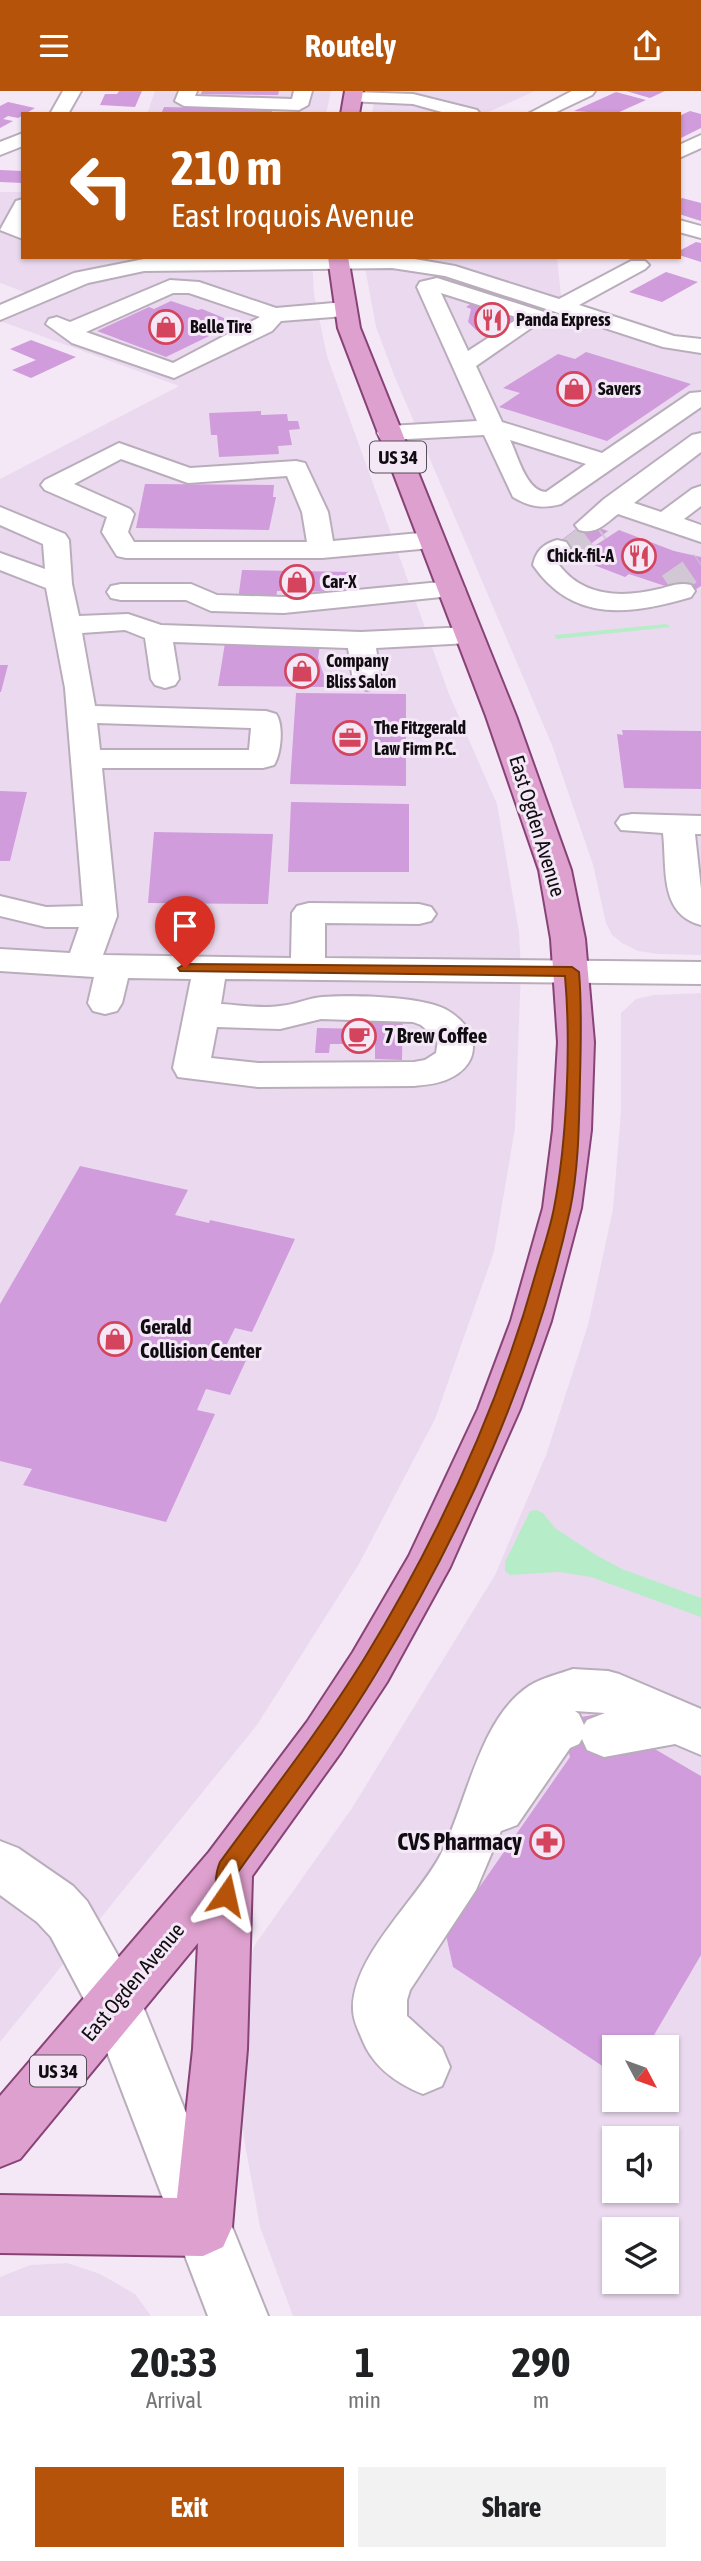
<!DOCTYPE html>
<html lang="en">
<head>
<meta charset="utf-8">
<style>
  :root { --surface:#fff; --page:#f2f2f2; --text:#202124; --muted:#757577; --accent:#b45309 }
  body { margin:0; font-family:"Asap Condensed",sans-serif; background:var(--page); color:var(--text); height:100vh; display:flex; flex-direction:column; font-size:26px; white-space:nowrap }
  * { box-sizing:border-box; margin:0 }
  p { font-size:23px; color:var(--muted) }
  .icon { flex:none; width:38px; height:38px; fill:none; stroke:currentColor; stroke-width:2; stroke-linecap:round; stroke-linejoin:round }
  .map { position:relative; height:2225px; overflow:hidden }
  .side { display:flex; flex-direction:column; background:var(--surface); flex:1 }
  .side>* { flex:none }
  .top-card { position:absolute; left:21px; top:21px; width:660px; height:147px; border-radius:0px; box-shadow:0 2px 5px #0004; background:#b45309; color:#fff; overflow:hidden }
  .needle { width:46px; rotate:131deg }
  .buttons { position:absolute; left:602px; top:1944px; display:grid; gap:14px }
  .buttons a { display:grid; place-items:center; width:77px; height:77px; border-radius:0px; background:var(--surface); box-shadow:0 2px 5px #0004; font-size:35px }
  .pin { position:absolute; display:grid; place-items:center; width:60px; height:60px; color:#fff; margin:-72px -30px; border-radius:50% 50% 50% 0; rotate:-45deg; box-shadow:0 0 7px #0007 }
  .pin .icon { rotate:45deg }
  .me { position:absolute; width:77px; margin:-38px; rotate:11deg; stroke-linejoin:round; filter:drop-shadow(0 0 5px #0008) }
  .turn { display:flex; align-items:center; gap:24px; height:147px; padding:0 35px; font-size:32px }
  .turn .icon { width:91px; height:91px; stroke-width:2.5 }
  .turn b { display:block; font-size:49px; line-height:60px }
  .eta { display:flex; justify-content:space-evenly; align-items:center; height:119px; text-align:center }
  .eta b { font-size:42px; font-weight:700; line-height:49px }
  .action { display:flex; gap:14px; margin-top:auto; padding:14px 35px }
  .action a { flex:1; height:80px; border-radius:0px; background:var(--accent); color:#fff; font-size:28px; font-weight:700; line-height:80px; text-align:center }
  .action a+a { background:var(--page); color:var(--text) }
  header { display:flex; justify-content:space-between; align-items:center; height:91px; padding:0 35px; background:var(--accent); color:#fff; font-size:32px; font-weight:700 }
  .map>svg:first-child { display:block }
</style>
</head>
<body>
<header><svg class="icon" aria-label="menu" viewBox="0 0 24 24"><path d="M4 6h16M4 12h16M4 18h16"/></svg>Routely<svg class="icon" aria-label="share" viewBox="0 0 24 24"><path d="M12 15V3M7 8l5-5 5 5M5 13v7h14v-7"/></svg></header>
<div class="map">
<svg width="701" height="2225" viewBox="0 0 701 2225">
  <rect width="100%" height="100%" fill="#f4e8f7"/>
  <path fill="#ebdaef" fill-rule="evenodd" d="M 155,0 L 331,0 L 326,23 L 147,23 Z
    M 376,0 L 535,0 L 484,23 L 372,23 Z
    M 0,101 L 23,101 L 23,166 L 312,166 L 314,203 L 327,265 L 449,603 L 497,713 L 519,841 L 521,880 L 515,1037 L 494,1161 L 435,1328 L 359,1473 L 257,1634 L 0,1951 L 0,388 L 179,295 L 0,230 L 46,209 L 0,192 Z
    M 363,166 L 557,166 L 562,214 L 701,257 L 701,864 L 658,863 L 638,860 L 622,852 L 612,844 L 606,832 L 593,774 L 552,654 L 394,284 L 376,236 Z
    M 701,902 L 701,2225 L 293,2225 L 260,2136 L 244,2048 L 235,1967 L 243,1898 L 254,1855 L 352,1717 L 495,1484 L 546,1364 L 588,1234 L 613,1118 L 621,1020 L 621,922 L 636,908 L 653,904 ZM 614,1956 L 667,1956 L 667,2009 L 614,2009 ZM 614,2048 L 667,2048 L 667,2100 L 614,2100 ZM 614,2138 L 667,2138 L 667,2191 L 614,2191 Z
    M 67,2172 L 100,2183 L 135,2203 L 151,2225 L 0,2225 L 0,2186 L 30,2174 Z"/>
  <path fill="#b6ecc8" d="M 666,533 L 671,536 L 557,548 L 554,544 Z
    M 536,1419 L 543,1422 L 555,1437 L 596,1464 L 622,1478 L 701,1507 L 701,1526 L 591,1486 L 559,1481 L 510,1484 L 505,1480 L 505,1471 L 530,1420 Z"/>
  <path fill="#d09cdc" d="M 119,0 L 142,0 L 135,16 L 100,14 L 105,3 L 117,3 Z
    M 202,0 L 279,0 L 278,4 L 201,3 Z
    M 626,0 L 665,0 L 650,7 Z
    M 616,1 L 646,9 L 615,23 L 574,20 Z
    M 8,11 L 35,17 L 18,27 L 8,25 L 3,28 L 13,30 L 0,37 L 0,15 Z
    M 164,16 L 273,18 L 271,23 L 161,23 Z
    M 690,20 L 701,23 L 701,37 L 679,48 L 679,25 Z
    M 0,79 L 23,80 L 23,92 L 0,91 Z
    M 682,107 L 701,112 L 701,130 L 679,123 L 679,109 Z
    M 696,151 L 701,152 L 701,171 L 679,164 L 679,160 Z
    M 666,181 L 698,191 L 662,211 L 629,201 Z
    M 171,210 L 198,219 L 202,218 L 236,232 L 166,266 L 97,240 L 149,216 L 154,218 Z
    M 473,211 L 500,221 L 520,228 L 488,245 L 476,239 L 468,231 L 471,218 L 466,216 Z
    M 31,249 L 76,266 L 31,287 L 12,279 L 36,269 L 10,258 Z
    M 586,261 L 691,293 L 607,350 L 499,316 L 520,302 L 503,297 L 558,263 L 575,268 Z
    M 261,320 L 261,324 L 287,323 L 288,330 L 298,330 L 300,338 L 289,339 L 292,354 L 278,355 L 279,363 L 219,366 L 217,344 L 211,344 L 209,322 Z
    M 145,393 L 274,394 L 273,406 L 276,406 L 269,439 L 136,437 Z
    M 584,432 L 608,440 L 576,464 L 552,456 Z
    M 619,439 L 674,460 L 701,466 L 701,495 L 689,503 L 629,483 L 625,486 L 581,469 L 590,463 L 585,461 Z
    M 242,479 L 354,481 L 352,501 L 277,500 L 276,510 L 238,509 Z
    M 225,552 L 320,553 L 318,567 L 328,596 L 218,595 Z
    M 0,574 L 8,574 L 1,601 L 0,601 Z
    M 296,602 L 406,603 L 406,695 L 290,693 Z
    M 622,639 L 701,640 L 701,698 L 624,697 L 617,643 L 623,644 Z
    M 0,700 L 27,701 L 10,770 L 0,770 Z
    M 291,711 L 409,713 L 409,781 L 288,781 Z
    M 154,741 L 273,743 L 268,813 L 148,812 Z
    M 371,920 L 403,920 L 402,969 L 375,968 L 375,953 L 330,953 L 329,962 L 315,962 L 317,937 L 371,938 Z
    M 80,1075 L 188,1099 L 175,1124 L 209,1132 L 210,1129 L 295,1148 L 252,1241 L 235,1237 L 226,1255 L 250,1261 L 230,1304 L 206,1298 L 197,1319 L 215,1323 L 166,1431 L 23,1394 L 32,1378 L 0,1370 L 0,1213 Z
    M 598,1623 L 608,1656 L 641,1650 L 701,1685 L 701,1864 L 647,1956 L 614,1956 L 614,1979 L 610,1980 L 453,1876 L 446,1844 L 570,1666 L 559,1630 Z"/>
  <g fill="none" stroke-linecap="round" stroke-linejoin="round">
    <path stroke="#d2c7d4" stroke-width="25" stroke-dasharray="25 13" stroke-linecap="butt" d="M 567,461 L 599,437
      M 669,495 L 701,473"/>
    <g stroke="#b9adbb" stroke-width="4">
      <path id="minor" d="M 63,0 L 81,0 L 68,23 L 50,23 Z
        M 179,0 L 197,0 L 195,5 L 292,8 L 294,0 L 312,0 L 308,14 L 299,19 L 184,15 L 175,10 Z
        M 572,0 L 595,0 L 592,4 L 552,23 L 528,23 Z
        M 353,1 L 413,3 L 477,19 L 480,23 L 449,23 L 413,13 L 347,10 L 344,6 Z
        M 23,42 L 23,55 L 0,64 L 0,51 Z
        M 701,44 L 701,57 L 679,67 L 679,54 Z
        M 23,108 L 23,148 L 0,139 L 16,110 Z
        M 679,129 L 701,135 L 701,147 L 679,141 Z
        M 403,166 L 455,175 L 559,208 L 631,170 L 645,170 L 649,174 L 645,178 L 579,214 L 674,245 L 701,248 L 701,262 L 663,256 L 445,185 L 392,177 L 144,180 L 88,192 L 0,229 L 0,214 L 74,182 L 144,168 Z
        M 437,187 L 544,221 L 547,226 L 476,275 L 502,331 L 602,362 L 690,302 L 701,301 L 701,316 L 561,413 C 542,418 530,416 513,406 L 484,344 L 389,349 L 380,347 L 377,342 L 380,337 L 389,335 L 477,330 L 417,196 L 420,191 ZM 441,202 L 519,227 L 468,260 ZM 510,349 L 586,373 L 546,401 C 526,400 518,365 510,349 Z
        M 170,189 L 199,191 L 276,217 L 345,211 L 353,213 L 356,218 L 353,223 L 345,225 L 281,230 L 272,240 L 174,287 L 72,252 L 46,233 L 49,228 L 57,226 L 70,231 ZM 173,202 L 189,202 L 260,226 L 173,272 L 86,241 Z
        M 701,342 L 701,361 L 634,412 L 661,421 L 692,398 L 701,395 L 701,415 L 684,428 L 701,434 L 701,451 L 618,423 C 605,433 596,444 579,439 L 575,434 L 604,408 L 692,344 Z
        M 119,352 L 190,377 L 296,370 L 305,372 L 328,421 L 333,450 L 431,441 L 440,443 L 444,449 L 440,455 L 431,457 L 322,467 L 126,467 L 117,465 L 102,441 L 107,426 L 45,399 L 41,394 L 45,389 ZM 121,368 L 188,392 L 287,385 L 302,421 L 307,451 L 134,451 L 128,441 L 134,423 L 130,418 L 74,393 Z
        M 0,416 L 65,443 L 69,449 L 72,493 L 79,525 L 128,523 L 161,534 L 361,541 L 469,536 L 479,538 L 483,544 L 479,550 L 469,552 L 376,557 L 381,590 L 377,596 L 367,599 L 357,596 L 353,590 L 348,557 L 173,551 L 179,588 L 175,594 L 165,597 L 155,594 L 151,588 L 145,547 L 125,539 L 82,542 L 95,615 L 266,620 L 276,623 C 284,634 281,663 274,674 L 263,677 L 102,677 L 117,825 L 103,864 L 291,867 L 292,822 L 297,815 L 309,812 L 419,813 L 431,816 L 436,823 L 431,830 L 419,833 L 325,832 L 325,867 L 701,871 L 701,893 L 225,888 L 221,913 C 240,914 262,918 280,915 C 295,914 308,907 322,906 C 351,904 420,905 445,918 C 479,936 485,973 446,989 C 436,993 424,994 414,995 L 258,996 L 178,986 L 173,977 L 191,888 L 128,887 L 122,912 L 117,920 L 105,923 L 93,920 L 88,912 L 94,886 L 0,880 L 0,858 L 70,862 L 79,836 L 46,836 L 0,825 L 0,805 L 46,816 L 83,815 L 65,597 L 46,497 L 0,479 L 0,462 L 45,478 L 43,453 L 0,434 ZM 97,632 L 251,637 L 249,659 L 100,659 ZM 321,928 L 413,931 L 421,934 L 438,949 L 436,962 L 425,969 L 414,971 L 258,972 L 211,967 L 217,936 L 280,938 Z
        M 557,449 L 566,451 L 570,457 L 561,468 L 559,474 C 583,506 622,507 659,498 C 671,495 679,491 691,494 L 695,500 L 691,506 C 630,524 573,532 533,474 C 536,460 543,453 557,449 Z
        M 451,490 L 461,492 L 465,498 L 461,504 L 284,522 L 211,520 L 186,509 L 121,509 L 111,507 L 107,501 L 111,495 L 121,493 L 191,493 L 217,504 L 284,506 Z
        M 632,723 L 701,725 L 701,743 L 695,743 L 701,798 L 701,834 C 659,823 667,778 663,742 L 621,739 L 616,732 L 621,725 Z
        M 573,1578 L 608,1580 L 619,1583 L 701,1618 L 701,1664 L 675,1653 L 604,1666 L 587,1659 L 582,1648 L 579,1653 L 570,1657 L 517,1734 L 501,1740 L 476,1799 L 410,1899 L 407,1909 L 407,1925 L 442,1957 L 450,1976 L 442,1995 L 423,2003 C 396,1992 373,1976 362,1948 C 358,1938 353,1929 353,1918 C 352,1865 418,1808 441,1763 C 467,1712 479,1628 529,1595 C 541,1587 559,1583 573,1578 ZM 575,1620 L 605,1622 L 587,1629 L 584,1634 L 579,1623 Z
        M 0,1750 L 18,1757 L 73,1795 L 87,1810 L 134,1893 L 268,2225 L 208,2225 L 94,1927 L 51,1846 L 37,1831 L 0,1804 Z"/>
    </g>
    <g stroke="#884376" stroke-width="4">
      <path id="major" d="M 345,0 L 363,0 L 359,23 L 341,23 Z
        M 328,166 L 348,166 L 360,237 L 516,625 L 571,779 L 585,848 L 594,951 L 591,1039 L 581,1117 L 551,1230 L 520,1318 L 450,1476 L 387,1591 L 341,1661 L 252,1785 L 247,1958 L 232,2136 L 223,2156 L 203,2165 L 0,2162 L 0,2104 L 177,2107 L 193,1958 L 198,1852 L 20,2068 L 0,2076 L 0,2005 L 209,1761 L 307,1631 L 353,1561 L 409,1465 L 478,1318 L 511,1230 L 543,1117 L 553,1039 L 558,951 L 551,848 L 539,779 L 486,625 L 338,237 Z"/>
    </g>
    <use href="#minor" fill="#fff" fill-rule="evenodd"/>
    <use href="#major" fill="#dea0ce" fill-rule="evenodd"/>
  </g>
  <path fill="#b45309" stroke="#753606" stroke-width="2" d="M 185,873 L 572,876 L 579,881 C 582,916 581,951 580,987 C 579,1030 579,1076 570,1119 C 535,1280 463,1440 377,1581 C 335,1651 285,1715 238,1781 L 237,1804 L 234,1811 L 226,1814 L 219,1811 C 214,1800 215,1783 220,1771 C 269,1704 320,1639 364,1568 C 438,1447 499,1315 537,1178 C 543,1158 550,1138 554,1117 C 567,1050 571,953 565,885 L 180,880 L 178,877 Z"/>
  <defs>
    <g id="restaurant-ring" transform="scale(1.75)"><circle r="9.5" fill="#f4e8f7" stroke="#d4445d" stroke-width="1.5"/><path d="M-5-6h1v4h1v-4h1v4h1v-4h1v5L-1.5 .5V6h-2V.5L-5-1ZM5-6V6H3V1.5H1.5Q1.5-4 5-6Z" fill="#d4445d"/></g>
    <g id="shop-ring" transform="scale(1.75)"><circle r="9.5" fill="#f4e8f7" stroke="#d4445d" stroke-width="1.5"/><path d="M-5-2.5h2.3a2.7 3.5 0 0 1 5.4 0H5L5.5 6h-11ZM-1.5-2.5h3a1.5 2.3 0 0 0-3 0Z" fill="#d4445d"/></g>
    <g id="office-ring" transform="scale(1.75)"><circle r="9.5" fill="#f4e8f7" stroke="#d4445d" stroke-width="1.5"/><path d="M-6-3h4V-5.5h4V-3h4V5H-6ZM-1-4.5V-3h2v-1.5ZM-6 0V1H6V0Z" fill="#d4445d"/></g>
    <g id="cafe-ring" transform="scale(1.75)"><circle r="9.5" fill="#f4e8f7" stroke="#d4445d" stroke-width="1.5"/><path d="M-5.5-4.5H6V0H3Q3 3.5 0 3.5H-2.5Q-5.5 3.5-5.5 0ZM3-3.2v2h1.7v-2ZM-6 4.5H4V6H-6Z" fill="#d4445d"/></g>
    <g id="pharmacy-ring" transform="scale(1.75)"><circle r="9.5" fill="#f4e8f7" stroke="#d4445d" stroke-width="1.5"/><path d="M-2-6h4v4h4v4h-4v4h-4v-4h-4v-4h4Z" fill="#d4445d"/></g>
  </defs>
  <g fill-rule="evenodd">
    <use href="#restaurant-ring" x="492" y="229"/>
    <use href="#shop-ring" x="166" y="236"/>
    <use href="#shop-ring" x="574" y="298"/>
    <use href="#restaurant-ring" x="639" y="465"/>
    <use href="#shop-ring" x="297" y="491"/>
    <use href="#shop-ring" x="302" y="580"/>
    <use href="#office-ring" x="350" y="647"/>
    <use href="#cafe-ring" x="359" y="945"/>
    <use href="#shop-ring" x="115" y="1248"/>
    <use href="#pharmacy-ring" x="547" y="1751"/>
  </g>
  <g text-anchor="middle" stroke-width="6" stroke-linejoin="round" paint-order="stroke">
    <g font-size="18" font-weight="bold" fill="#100c11" stroke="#f4e8f7" text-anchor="start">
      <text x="516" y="235">Panda Express</text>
      <text x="190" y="242">Belle Tire</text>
      <text x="598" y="304">Savers</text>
      <text x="614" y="471" text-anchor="end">Chick-fil-A</text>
      <text x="322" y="497">Car-X</text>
      <text x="326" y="576">Company<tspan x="326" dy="21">Bliss Salon</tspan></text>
      <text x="374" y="643">The Fitzgerald<tspan x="374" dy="21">Law Firm P.C.</tspan></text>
    </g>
    <g fill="#f4e8f7" stroke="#544e56" stroke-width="2">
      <rect x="370" y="350.5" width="56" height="31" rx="5"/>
      <rect x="30" y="1964.5" width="56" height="31" rx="5"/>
    </g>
    <g font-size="19" font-weight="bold" fill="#100c11">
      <text x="398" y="373">US 34</text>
      <text x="58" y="1987">US 34</text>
    </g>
    <g font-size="21" fill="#100c11" stroke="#f4e8f7">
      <text transform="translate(537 735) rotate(73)" y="7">East Ogden Avenue</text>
      <text transform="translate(133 1891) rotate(-50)" y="7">East Ogden Avenue</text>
    </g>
    <g font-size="21" font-weight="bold" fill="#100c11" stroke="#f4e8f7" text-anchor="start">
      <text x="384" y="952">7 Brew Coffee</text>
      <text x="140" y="1243">Gerald<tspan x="140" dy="24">Collision Center</tspan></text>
    </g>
    <g font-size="24" font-weight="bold" fill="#100c11" stroke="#f4e8f7" text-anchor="end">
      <text x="522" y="1759">CVS Pharmacy</text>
    </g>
  </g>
</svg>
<div class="buttons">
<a><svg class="needle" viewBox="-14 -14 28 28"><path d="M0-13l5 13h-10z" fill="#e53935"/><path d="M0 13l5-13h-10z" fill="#757577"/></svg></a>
<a><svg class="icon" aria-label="sound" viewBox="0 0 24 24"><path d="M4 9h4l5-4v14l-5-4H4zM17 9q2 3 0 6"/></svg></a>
<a><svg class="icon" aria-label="layers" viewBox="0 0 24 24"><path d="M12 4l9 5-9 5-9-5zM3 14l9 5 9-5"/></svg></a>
</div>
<div class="pin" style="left:185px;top:877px;background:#d93025"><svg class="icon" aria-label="arrive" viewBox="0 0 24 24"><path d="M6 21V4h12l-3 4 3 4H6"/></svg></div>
<svg class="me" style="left:226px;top:1804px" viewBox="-20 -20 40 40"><path d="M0-17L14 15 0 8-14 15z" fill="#b45309" stroke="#fff" stroke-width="4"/></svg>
<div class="top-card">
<div class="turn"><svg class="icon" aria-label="left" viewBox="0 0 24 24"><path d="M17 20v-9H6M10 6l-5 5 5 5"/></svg><div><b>210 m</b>East Iroquois Avenue</div></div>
</div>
</div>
<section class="side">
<div class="eta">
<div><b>20:33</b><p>Arrival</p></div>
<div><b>1</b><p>min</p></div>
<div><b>290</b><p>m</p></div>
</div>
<div class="action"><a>Exit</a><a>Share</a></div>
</section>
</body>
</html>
